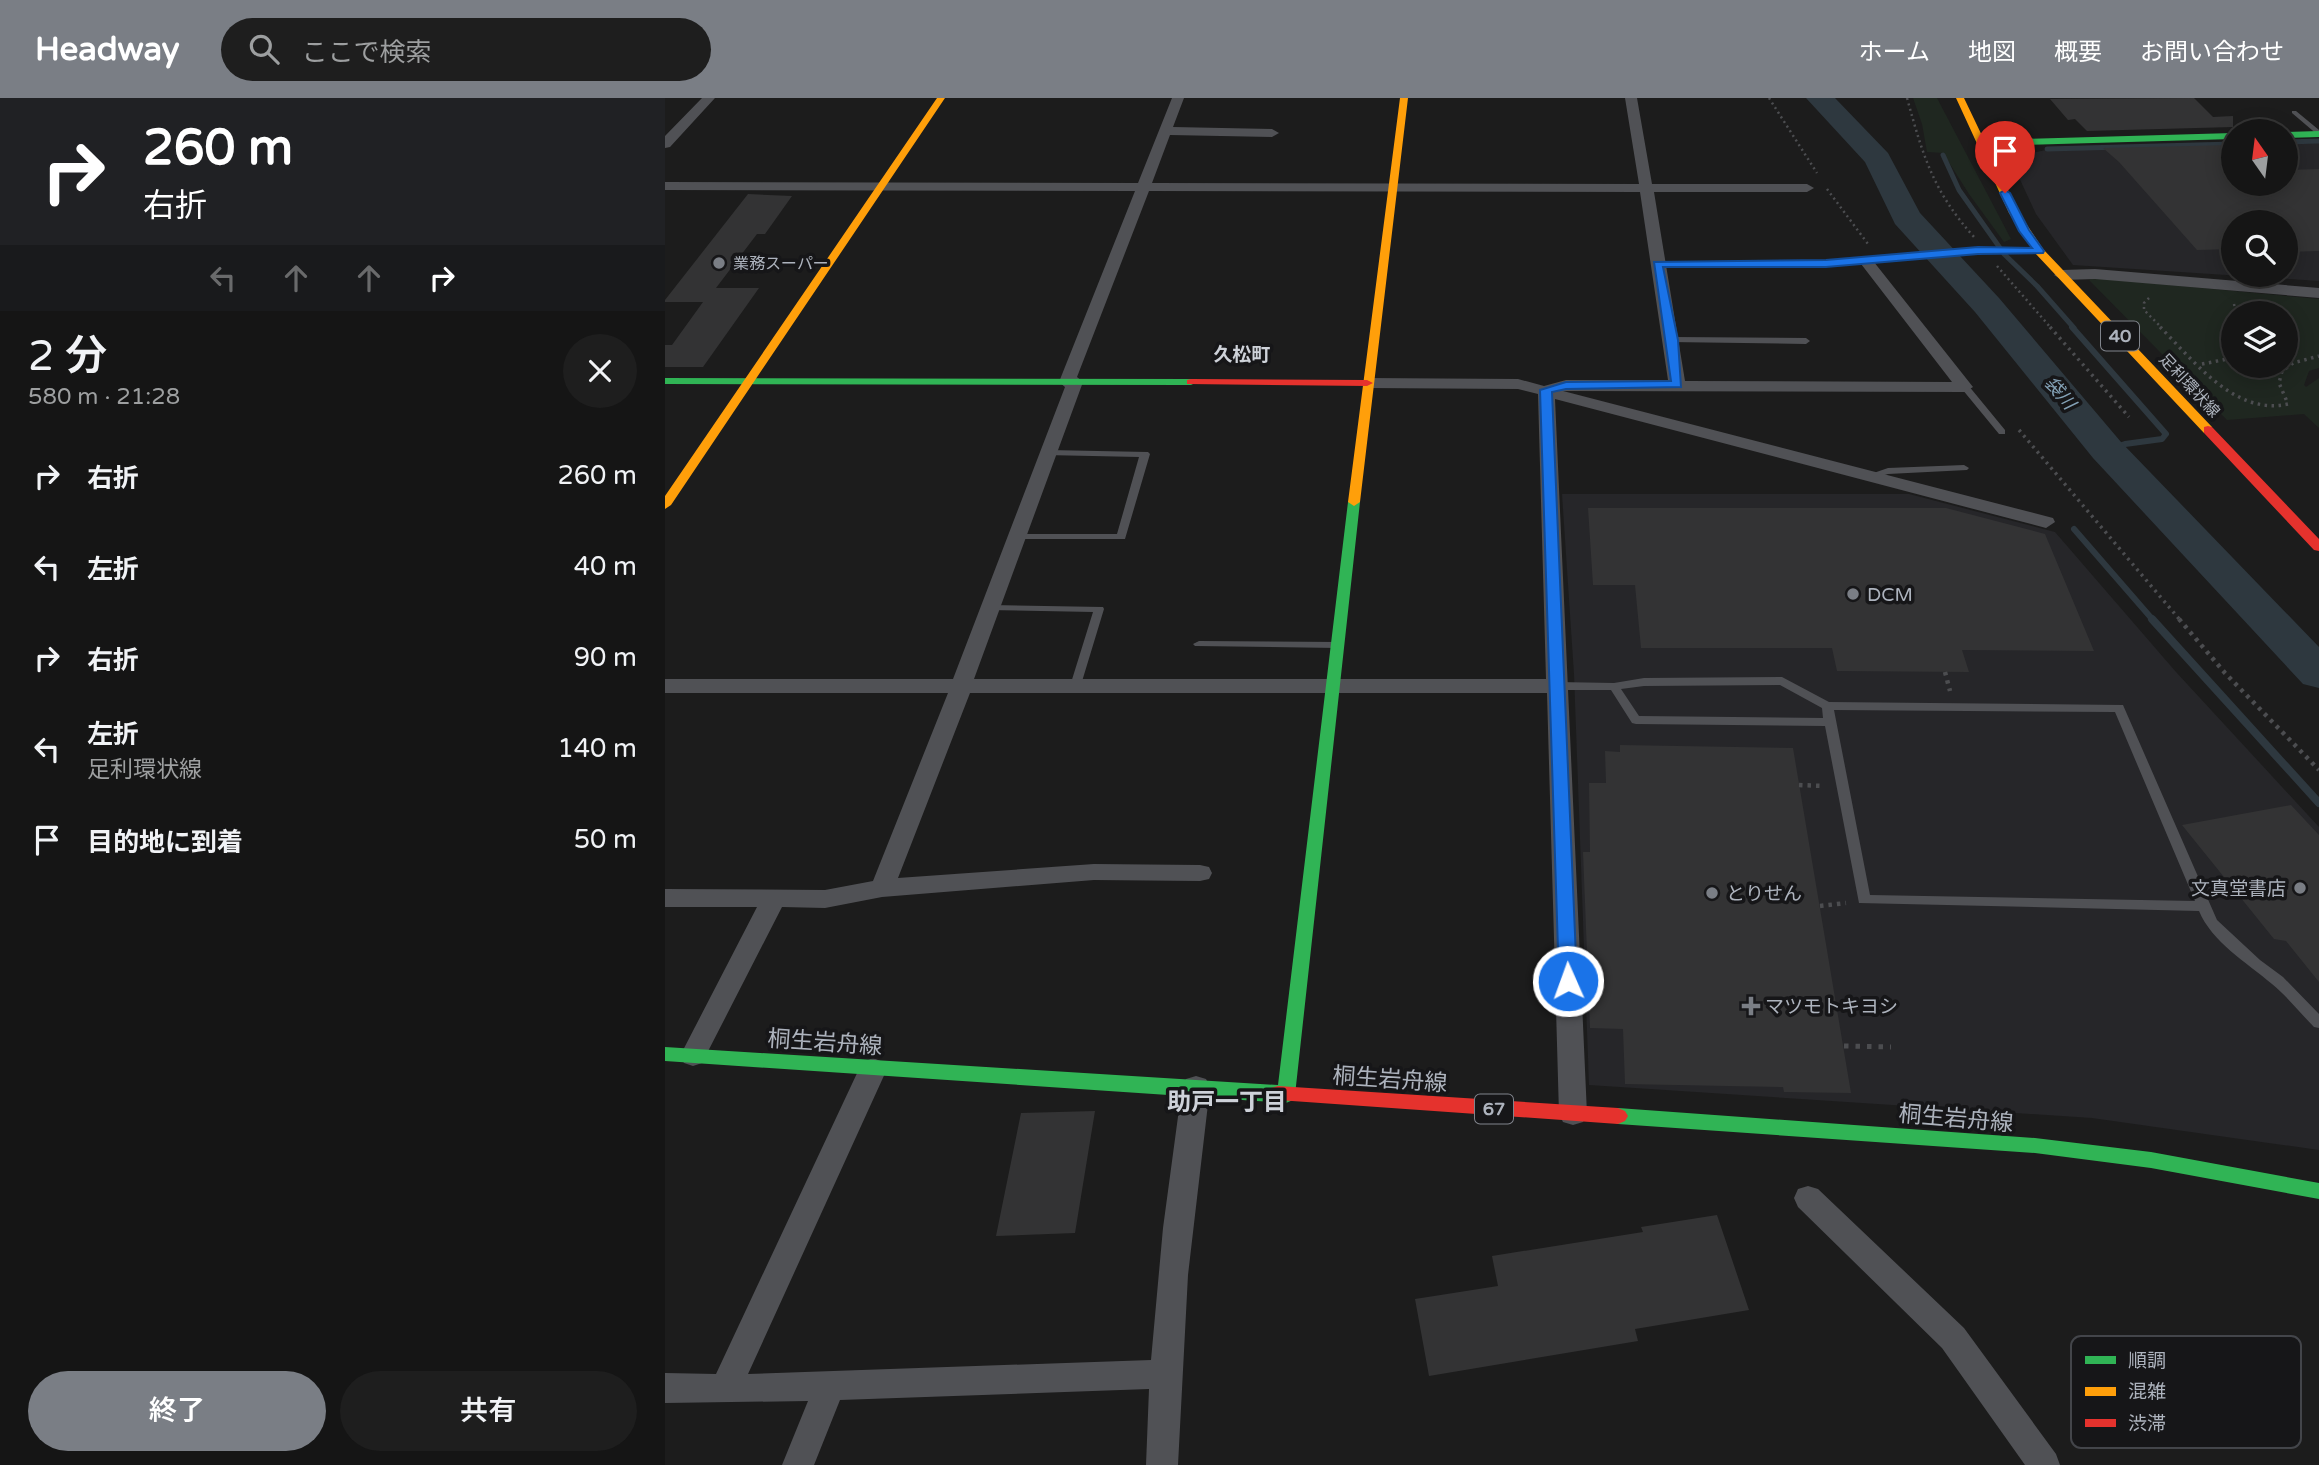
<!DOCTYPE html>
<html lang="ja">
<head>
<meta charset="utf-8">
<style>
  :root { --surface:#151515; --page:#1e1e1e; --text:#f1f3f6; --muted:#9d9fa0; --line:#343434; --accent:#7a7e85 }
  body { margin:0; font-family:"Varela Round","Noto Sans JP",sans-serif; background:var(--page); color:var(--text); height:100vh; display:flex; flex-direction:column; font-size:26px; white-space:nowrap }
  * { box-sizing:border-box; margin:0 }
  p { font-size:23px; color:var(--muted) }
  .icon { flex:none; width:38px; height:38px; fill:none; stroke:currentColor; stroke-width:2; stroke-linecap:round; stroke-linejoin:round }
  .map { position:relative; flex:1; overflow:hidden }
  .side { display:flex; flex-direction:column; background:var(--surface); width:665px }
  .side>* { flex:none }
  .banner { background:#202124; color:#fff; overflow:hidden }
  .needle { width:46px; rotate:346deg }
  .controls { position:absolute; left:1556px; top:21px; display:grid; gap:14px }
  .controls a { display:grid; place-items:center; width:77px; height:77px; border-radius:50%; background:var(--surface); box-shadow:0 4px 18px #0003,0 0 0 2px var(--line); font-size:35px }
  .pin { position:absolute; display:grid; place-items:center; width:60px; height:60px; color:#fff; margin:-72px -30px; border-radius:50% 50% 50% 0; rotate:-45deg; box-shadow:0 0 7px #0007 }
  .pin .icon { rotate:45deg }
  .me { position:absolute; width:77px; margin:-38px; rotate:358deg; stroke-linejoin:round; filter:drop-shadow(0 0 5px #0008) }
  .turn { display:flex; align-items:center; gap:24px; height:147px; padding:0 28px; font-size:32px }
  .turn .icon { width:91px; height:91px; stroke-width:2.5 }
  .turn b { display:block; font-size:49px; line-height:60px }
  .lanes { display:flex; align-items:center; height:66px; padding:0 28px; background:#0003; justify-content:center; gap:35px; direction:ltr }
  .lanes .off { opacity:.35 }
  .round { display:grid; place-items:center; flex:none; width:74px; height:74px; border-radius:37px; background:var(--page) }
  .headline { display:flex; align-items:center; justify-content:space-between; height:119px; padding:0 28px }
  h1 { font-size:42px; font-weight:600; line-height:52px }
  .action { display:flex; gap:14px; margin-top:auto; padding:14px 28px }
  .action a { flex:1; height:80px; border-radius:42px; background:var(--accent); color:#fff; font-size:28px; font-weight:600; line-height:80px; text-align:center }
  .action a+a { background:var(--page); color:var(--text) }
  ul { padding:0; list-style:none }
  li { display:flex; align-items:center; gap:21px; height:91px; padding:0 28px }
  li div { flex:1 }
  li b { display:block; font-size:26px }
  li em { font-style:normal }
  header { display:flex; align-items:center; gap:42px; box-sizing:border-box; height:98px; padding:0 35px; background:var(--accent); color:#fff }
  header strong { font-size:33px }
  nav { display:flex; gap:38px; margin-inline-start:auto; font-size:24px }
  .search { width:490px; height:63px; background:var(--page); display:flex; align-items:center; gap:18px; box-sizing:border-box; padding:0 24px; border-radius:38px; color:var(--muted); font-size:26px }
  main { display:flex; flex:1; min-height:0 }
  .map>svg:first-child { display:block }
</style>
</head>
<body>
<header>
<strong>Headway</strong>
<div class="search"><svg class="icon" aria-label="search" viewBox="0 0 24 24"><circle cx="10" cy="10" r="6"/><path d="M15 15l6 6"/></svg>ここで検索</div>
<nav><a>ホーム</a><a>地図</a><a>概要</a><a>お問い合わせ</a></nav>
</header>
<main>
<section class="side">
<div class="banner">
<div class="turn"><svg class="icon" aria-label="right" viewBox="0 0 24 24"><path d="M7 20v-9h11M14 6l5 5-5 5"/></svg><div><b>260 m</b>右折</div></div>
<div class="lanes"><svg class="icon off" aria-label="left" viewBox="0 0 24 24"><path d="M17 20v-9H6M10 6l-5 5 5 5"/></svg><svg class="icon off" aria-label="ahead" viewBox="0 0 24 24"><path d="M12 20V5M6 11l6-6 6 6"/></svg><svg class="icon off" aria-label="ahead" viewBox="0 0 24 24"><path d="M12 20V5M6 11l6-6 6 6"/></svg><svg class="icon" aria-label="right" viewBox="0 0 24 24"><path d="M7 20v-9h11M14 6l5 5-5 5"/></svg></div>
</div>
<div class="headline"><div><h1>2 分</h1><p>580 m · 21:28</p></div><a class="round"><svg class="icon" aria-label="close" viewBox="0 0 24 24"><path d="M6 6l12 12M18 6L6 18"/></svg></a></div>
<ul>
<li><svg class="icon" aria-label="right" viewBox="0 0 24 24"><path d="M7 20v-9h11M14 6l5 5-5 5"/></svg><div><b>右折</b></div><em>260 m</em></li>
<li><svg class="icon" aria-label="left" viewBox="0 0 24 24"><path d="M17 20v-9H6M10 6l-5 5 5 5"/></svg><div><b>左折</b></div><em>40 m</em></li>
<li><svg class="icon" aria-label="right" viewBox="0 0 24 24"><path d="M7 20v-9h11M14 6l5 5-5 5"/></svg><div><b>右折</b></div><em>90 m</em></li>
<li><svg class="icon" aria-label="left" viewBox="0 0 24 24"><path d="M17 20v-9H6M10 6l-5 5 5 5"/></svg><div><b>左折</b><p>足利環状線</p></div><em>140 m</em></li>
<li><svg class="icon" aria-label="arrive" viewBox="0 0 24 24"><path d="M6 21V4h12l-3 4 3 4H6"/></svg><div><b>目的地に到着</b></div><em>50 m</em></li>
</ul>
<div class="action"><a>終了</a><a>共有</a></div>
</section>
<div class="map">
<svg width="1654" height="1367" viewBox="0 0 1654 1367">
  <rect width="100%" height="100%" fill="#1c1c1c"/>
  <path fill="#262629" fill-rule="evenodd" d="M 1654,45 L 1654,183 L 1408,167 L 1371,116 L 1345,60 L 1381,52 L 1568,47 L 1568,86 L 1620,86 L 1621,46 ZM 1568,124 L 1620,124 L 1620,177 L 1568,177 Z
    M 897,396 L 1244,396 L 1390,434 L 1511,574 L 1654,729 L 1654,1052 L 1427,1020 L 924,987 L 909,576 Z"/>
  <path fill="#1f2720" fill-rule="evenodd" d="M 1248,0 L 1272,0 L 1346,141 L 1339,144 L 1304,96 L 1278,55 L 1262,54 L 1257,26 Z
    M 1429,180 L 1654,201 L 1654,270 L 1644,273 L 1639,287 L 1641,289 L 1654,280 L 1654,330 L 1639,316 L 1562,322 L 1424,182 ZM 1568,215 L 1620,215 L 1620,268 L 1568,268 Z"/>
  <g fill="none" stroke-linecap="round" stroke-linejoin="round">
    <path stroke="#2e383f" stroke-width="5" d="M 1620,44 L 1654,43
      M 1382,51 L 1568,46
      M 1278,57 L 1294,92 L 1335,150
      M 1339,156 L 1372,188 L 1409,230"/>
    <path stroke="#2e383f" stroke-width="6" d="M 1407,229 L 1501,336 L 1497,341 L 1460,346 L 1442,352
      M 1409,431 L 1488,522"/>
    <path stroke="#2e383f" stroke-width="8" d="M 1487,521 L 1654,705"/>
    <path fill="#2e383f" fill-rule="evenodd" d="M 1141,0 L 1170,0 L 1223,55 L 1255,115 L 1334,200 L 1456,344 L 1654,549 L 1654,590 L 1638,586 L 1428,360 L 1310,214 L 1230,126 L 1200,64 Z"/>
  </g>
  <path fill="#333334" d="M 1529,0 L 1548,19 L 1568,18 L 1568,29 L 1422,33 L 1410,21 L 1403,22 L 1385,1 Z
    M 1568,47 L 1568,86 L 1620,86 L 1620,72 L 1654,71 L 1654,153 L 1620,154 L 1620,124 L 1568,124 L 1568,151 L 1532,152 L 1454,64 L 1438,50 Z
    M 83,96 L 127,98 L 100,136 L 92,136 L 51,190 L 94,190 L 38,269 L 0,269 L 0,247 L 7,247 L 38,204 L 0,204 L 0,202 Z
    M 923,410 L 1281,410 L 1380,436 L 1429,553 L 1297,552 L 1304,574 L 1172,573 L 1167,550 L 976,550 L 970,487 L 928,487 Z
    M 955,647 L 1128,650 L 1186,995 L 1119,994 L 1118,989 L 960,986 L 958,931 L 925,930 L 918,754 L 925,754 L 924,685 L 941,685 L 940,653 L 955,654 Z
    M 1626,707 L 1654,737 L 1654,884 L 1621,843 L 1609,841 L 1517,727 Z
    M 430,1013 L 410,1135 L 331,1138 L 356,1015 Z
    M 1052,1117 L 1084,1212 L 970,1231 L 973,1243 L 764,1278 L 750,1201 L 833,1188 L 827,1158 L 978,1134 L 976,1129 Z"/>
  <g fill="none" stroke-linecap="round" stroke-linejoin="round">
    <path stroke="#4c4d50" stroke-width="2.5" stroke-dasharray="2 3.5" stroke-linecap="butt" d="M 1104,0 L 1152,75
      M 1242,0 C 1258,58 1268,93 1309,139
      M 1162,91 L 1203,146
      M 1332,168 L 1386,230
      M 1484,200 L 1479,205 L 1479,212 L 1497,230
      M 1569,206 L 1571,215"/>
    <path stroke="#4c4d50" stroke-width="3.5" stroke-dasharray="2.5 4.5" stroke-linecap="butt" d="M 1385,229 L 1464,319
      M 1495,229 C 1529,263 1570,318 1623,306 L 1614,285 L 1617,273 L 1628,265 L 1654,258
      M 1537,266 L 1568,260
      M 1354,332 L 1515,522"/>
    <path stroke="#4c4d50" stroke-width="4.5" stroke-dasharray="3.5 5" stroke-linecap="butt" d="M 1514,521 L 1560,575 L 1654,672
      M 1280,574 L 1285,593
      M 1134,687 L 1158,688
      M 1155,808 L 1181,805"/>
    <path stroke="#4c4d50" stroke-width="5" stroke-dasharray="4.5 7" stroke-linecap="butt" d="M 1179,948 L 1226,949"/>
    <path fill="#505155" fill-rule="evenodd" d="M 1627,13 L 1631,13 L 1654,32 L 1654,38 L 1627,15 Z
      M 1313,151 L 1374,151 L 1378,153 L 1374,155 L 1313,155 L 1161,167 L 992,168 L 988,166 L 992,164 L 1161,163 Z
      M 1007,239 L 1141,240 L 1145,243 L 1141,246 L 1004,244 L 1003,242 Z
      M 1300,286 L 1303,287 L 1340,332 L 1340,336 L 1334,336 L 1297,291 L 1297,287 Z
      M 383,352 L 483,354 L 485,356 L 460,441 L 347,441 L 346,439 L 351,436 L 452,436 L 474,359 L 380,357 L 380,353 Z
      M 1299,367 L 1304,370 L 1302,372 L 1223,376 L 1205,381 L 1200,378 L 1223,370 Z
      M 325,507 L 438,509 L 439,511 L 415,590 L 407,590 L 405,588 L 428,514 L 321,512 L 320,510 Z
      M 534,543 L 673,544 L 679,547 L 673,550 L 530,548 L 528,546 Z
      M 1117,579 L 1164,604 L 1458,607 L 1552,822 L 1595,862 L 1618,879 L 1654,916 L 1654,930 L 1649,929 C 1635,915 1622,898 1607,886 C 1581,864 1547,844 1534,813 L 1194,805 L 1160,628 L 971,626 L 967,625 L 946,592 L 892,592 L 886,588 L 892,584 L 949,585 L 979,580 ZM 1115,587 L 1157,610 L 1158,620 L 974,618 L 956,591 L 979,588 ZM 1169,612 L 1450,614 L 1530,803 L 1205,797 Z"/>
    <path fill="#505155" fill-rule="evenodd" d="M 37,0 L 50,0 L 5,49 L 0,50 L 0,38 Z
      M 507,0 L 519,0 L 508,29 L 607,31 L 614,35 L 607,39 L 505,37 L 487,85 L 974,86 L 960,0 L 972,0 L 987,86 L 1142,86 L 1149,90 L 1142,94 L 989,94 L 1020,283 L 1287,284 L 1193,162 L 1200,158 L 1205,159 L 1308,289 L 1300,294 L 898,293 L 1388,420 L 1390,424 L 1381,430 L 890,301 L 922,1016 L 918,1024 L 908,1027 L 898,1024 L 894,1016 L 882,595 L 305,595 L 233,780 L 429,766 L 535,767 L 544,769 L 547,775 L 544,781 L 535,783 L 429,782 L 217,799 L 160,810 L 117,809 L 37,965 L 28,968 L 19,965 L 15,958 L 92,809 L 0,809 L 0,791 L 160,792 L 208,783 L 283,595 L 0,595 L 0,581 L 288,581 L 400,289 L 394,284 L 470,93 L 0,92 L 0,84 L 473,85 ZM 484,93 L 975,94 L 1003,282 L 901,282 L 879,288 L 853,281 L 702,280 L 694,285 L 702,290 L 853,291 L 873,296 L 881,581 L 309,581 L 418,284 L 412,279 Z
      M 1430,171 L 1654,190 L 1654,200 L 1430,181 L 1397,182 L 1389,177 L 1397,172 Z
      M 208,960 L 218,964 L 222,971 L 83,1276 L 486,1262 L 498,1130 L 517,989 L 521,981 L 531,978 L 541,981 L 545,989 L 523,1177 L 513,1367 L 481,1367 L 484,1291 L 175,1302 L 149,1367 L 117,1367 L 143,1303 L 0,1305 L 0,1275 L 51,1276 L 194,971 L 198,964 Z
      M 1143,1088 L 1153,1091 L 1299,1230 L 1391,1356 L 1395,1367 L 1360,1367 L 1277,1250 L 1133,1109 L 1129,1100 L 1133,1091 Z"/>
    <path fill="#30b455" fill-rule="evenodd" d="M 1654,33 L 1654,39 L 1620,40 L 1620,34 Z
      M 1568,35 L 1568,41 L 1318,48 L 1313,45 L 1318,42 Z
      M 0,280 L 526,281 L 532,284 L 526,287 L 0,286 Z
      M 689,400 L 695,404 L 630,997 L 628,1002 L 621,1005 L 0,963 L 0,949 L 613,987 L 683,404 Z
      M 953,1010 L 1370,1040 L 1486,1054 L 1654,1085 L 1654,1101 L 1486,1070 L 1370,1055 L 953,1026 L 946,1023 L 943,1018 L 946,1013 Z"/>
    <path fill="#ff9f0a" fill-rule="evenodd" d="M 272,0 L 280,0 L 6,407 L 0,411 L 0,398 Z
      M 735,0 L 743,0 L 695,404 L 689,408 L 683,404 Z
      M 1291,0 L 1299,0 L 1354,115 L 1378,151 L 1547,329 L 1547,335 L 1539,335 L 1370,155 L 1344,115 Z"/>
    <path fill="#e5322d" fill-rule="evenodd" d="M 526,281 L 702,282 L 708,285 L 702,288 L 522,286 L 522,282 Z
      M 1543,328 L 1547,329 L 1654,441 L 1654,453 L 1649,452 L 1539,335 L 1539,329 Z
      M 613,988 L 953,1010 L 960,1013 L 963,1018 L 960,1023 L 953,1026 L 613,1002 L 606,1000 L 604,995 L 606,990 Z"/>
  </g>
  <path fill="#1a73e8" stroke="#114b97" stroke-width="2" d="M 1340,92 L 1345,95 L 1364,132 L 1379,153 L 1378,155 L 1313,156 L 1161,169 L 998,169 L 1013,242 L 1016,289 L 901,291 L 887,294 L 912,883 L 909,887 L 896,887 L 894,883 L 875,292 L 901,284 L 1006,283 L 989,164 L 1161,162 L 1313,149 L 1367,150 L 1354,133 L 1335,95 Z"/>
  <g fill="#7a7e85" stroke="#161618" stroke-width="2.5">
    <circle cx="54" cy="165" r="7"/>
    <circle cx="1188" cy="496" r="7"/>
    <circle cx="1635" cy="790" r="7"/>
    <circle cx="1047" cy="795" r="7"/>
    <path d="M1082.5 897.5h7v7h7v7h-7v7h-7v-7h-7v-7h7z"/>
  </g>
  <g text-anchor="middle" stroke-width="7" stroke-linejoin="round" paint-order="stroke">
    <g font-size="16" fill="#adb3bd" stroke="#161618" text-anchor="start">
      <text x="68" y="171">業務スーパー</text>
    </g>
    <g font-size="16" fill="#adb3bd" stroke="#161618">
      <text transform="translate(1525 287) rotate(47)" y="6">足利環状線</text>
    </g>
    <g fill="#161618" stroke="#80848c" stroke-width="2">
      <rect x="1436" y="223.5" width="38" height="29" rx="5"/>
      <rect x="810" y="996.5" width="38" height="29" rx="5"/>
    </g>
    <g font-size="18" font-weight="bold" fill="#adb3bd">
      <text x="1455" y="244">40</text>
      <text x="829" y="1017">67</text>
    </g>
    <g font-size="18" font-style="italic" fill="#84a2b7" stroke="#161618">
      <text transform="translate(1395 295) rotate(50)" y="6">袋川</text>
    </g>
    <g font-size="19" font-weight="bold" fill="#ced2d9" stroke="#161618">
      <text x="577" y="263">久松町</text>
    </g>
    <g font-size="19" fill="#adb3bd" stroke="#161618" text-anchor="start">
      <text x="1202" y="503">DCM</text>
      <text x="1621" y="797" text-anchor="end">文真堂書店</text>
      <text x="1061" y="802">とりせん</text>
      <text x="1100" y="915">マツモトキヨシ</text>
    </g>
    <g font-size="23" fill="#adb3bd" stroke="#161618">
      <text transform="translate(160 944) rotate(4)" y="8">桐生岩舟線</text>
      <text transform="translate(725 981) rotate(4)" y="8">桐生岩舟線</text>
      <text transform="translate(1291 1020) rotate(5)" y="8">桐生岩舟線</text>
    </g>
    <g font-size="24" font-weight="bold" fill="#ced2d9" stroke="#161618">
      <text x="562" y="1012">助戸一丁目</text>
    </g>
  </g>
  <rect x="1406" y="1238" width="230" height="112" rx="10" fill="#161618" stroke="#43454a" stroke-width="2"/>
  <rect x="1420" y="1258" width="31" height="8" fill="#30b455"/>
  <rect x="1420" y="1289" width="31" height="9" fill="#ff9f0a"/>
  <rect x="1420" y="1321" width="31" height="8" fill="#e5322d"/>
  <g font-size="19" fill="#adb3bd">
    <text x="1463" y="1269">順調</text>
    <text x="1463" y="1300">混雑</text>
    <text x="1463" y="1332">渋滞</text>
  </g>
</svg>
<div class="controls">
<a><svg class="needle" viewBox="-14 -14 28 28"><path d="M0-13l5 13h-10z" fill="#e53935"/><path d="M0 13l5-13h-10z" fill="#9d9fa0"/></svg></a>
<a><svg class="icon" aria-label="search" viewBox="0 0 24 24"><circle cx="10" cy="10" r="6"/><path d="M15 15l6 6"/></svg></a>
<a><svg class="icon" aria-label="layers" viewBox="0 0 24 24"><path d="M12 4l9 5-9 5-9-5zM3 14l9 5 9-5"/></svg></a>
</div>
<div class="pin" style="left:1340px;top:95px;background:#d93025"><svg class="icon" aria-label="arrive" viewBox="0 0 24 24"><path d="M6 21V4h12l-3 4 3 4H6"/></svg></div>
<svg class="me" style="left:903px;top:883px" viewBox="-20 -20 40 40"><circle r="17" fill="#1a73e8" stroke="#fff" stroke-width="3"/><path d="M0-11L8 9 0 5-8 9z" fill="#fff"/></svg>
</div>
</main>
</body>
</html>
